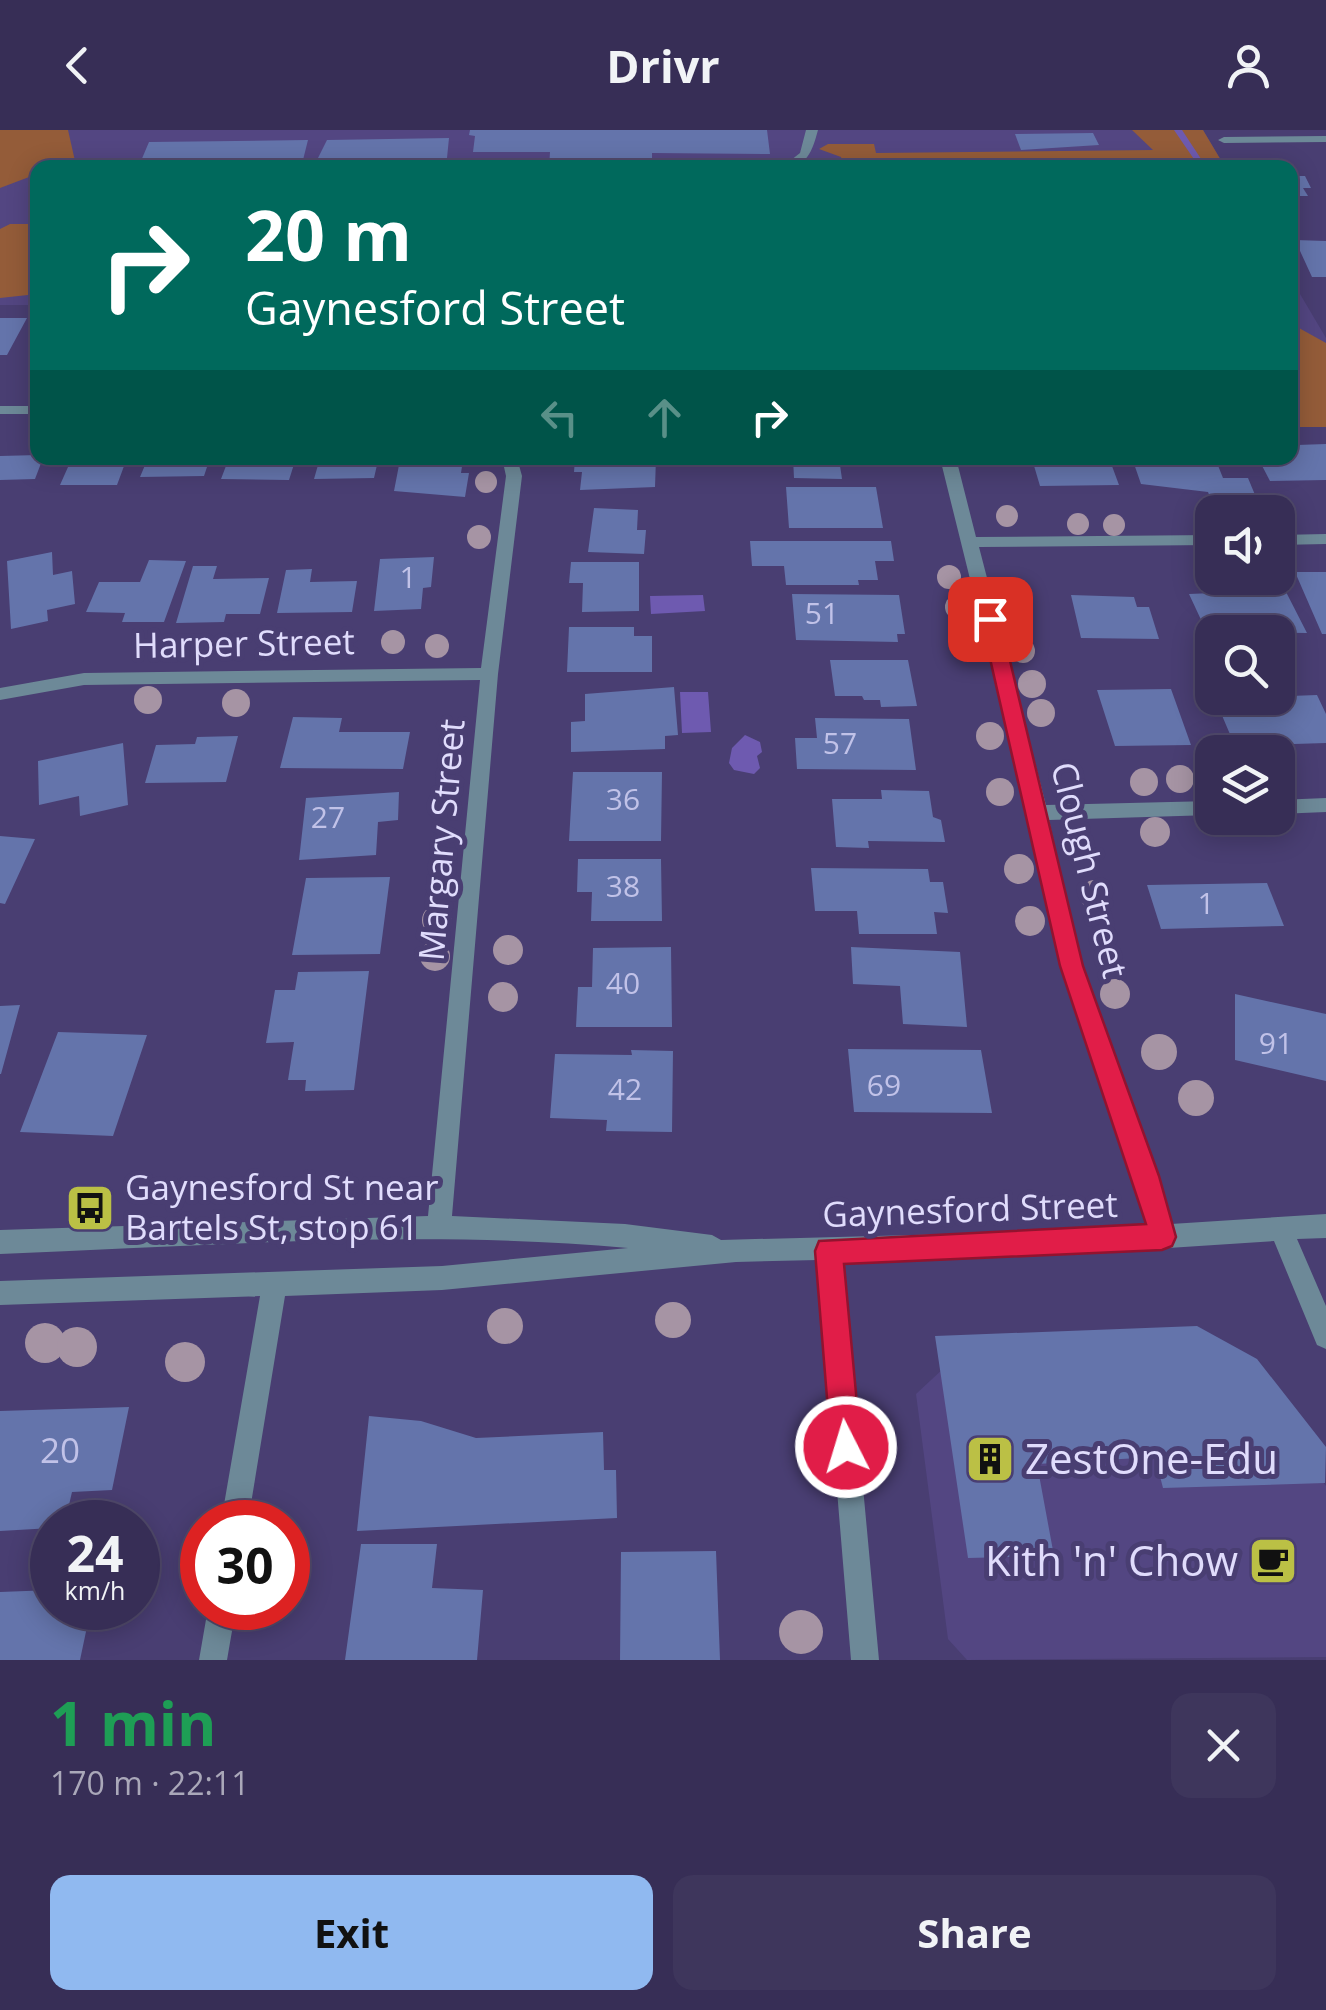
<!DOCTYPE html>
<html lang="en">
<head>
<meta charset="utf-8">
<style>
  :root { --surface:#372e56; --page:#3e365c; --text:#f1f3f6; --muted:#aaa8b9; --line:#514a6c; --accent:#90b9f0 }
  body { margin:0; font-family:"Open Sans",sans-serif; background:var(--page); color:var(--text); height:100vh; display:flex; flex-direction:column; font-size:38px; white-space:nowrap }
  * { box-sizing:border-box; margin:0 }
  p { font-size:32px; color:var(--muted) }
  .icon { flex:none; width:55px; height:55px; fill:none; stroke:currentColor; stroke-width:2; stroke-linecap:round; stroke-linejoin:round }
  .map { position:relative; height:1530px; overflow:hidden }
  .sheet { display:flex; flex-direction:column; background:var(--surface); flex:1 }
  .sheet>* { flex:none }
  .guide { position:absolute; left:30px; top:30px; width:1268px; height:305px; border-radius:20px; box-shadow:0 5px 25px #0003,0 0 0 2px var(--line); background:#00695c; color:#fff; overflow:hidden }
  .buttons { position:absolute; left:1195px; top:365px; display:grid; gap:20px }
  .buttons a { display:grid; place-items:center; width:100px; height:100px; border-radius:20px; background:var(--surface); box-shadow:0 5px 25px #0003,0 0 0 2px var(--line); font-size:50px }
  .speed { position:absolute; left:30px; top:1370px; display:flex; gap:20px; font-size:50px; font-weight:700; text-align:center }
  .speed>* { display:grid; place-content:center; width:130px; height:130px; border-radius:50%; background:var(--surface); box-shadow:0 5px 25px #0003,0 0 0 2px var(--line); line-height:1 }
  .speed small { font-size:25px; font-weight:400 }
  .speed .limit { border:15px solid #d22; background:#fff; color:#111 }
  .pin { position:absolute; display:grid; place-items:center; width:85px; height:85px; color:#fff; margin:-42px; border-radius:20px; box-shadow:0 5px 15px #0006 }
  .me { position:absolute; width:110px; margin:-55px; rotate:355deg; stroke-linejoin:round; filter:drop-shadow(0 0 8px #0008) }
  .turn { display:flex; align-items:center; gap:35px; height:210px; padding:0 50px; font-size:45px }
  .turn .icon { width:130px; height:130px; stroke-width:2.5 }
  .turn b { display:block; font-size:70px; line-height:85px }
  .lanes { display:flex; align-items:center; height:95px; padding:0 50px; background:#0003; justify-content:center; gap:50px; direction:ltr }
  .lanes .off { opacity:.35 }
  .round { display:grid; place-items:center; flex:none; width:105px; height:105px; border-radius:20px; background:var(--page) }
  .overview { display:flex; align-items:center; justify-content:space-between; height:170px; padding:0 50px }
  h1 { font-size:60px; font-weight:700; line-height:75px; color:#1e9e55 }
  .action { display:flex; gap:20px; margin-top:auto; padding:20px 50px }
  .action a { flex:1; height:115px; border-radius:20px; background:var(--accent); color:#111; font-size:40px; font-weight:700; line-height:115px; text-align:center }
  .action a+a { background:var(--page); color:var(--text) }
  header { display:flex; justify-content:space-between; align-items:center; height:130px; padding:0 50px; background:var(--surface); font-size:45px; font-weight:700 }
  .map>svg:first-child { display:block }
</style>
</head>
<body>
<header><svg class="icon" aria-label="back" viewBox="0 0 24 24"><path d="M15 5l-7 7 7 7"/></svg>Drivr<svg class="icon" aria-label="person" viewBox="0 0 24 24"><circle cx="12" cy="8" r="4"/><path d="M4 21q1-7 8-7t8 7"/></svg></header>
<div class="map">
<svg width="1326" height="1530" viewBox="0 0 1326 1530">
  <rect width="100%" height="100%" fill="#493e72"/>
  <path fill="#534682" d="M 0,0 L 1203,0 L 1225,37 L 38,38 L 37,175 L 0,175 Z
    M 1290,147 L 1326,208 L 1326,297 L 1290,297 Z
    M 959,1224 L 1246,1245 L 1326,1356 L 1326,1527 L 967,1530 L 948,1509 L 916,1264 Z"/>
  <path fill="#945c39" d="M 0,0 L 68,0 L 75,31 L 38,38 L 37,44 L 0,58 Z
    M 1132,0 L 1203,0 L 1225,37 L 871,37 L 843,34 L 841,27 L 819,19 L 828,14 L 874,14 L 876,23 L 1153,20 Z
    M 10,94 L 37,94 L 37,164 L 0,168 L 0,99 Z
    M 1290,193 L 1326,213 L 1326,297 L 1290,297 Z"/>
  <path fill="#6e5ab0" d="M 703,465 L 705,481 L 651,484 L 650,466 Z
    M 680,562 L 708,562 L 711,602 L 682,603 Z
    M 745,605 L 760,612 L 762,622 L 757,626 L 760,638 L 754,644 L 734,640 L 729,633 L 732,618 Z"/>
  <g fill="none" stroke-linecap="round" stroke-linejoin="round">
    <path fill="#6e5ab0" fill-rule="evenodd" d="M 1174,0 L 1182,0 L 1207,38 L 1200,38 Z"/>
  </g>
  <path fill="#6474ab" d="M 470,0 L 767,0 L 770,24 L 652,23 L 652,38 L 549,38 L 550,22 L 473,22 L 475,6 L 469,5 Z
    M 1093,3 L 1099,15 L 1021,20 L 1015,4 Z
    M 449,8 L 446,38 L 313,38 L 327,10 Z
    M 308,10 L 301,38 L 138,38 L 149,12 Z
    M 1290,46 L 1305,46 L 1311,58 L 1303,58 L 1308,66 L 1290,66 Z
    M 1295,110 L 1326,111 L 1326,147 L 1312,147 Z
    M 0,188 L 27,188 L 7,225 L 0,225 Z
    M 1326,314 L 1326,350 L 1270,351 L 1258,328 L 1290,328 L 1297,315 Z
    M 38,325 L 43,328 L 35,349 L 0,350 L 0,326 Z
    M 72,328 L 127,328 L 117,355 L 60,355 Z
    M 148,328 L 210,328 L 204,346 L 140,347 Z
    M 229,328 L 296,328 L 289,350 L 221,349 Z
    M 320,328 L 390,328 L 389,335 L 377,335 L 374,348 L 314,349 Z
    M 575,328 L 656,328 L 655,357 L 580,360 L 582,342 L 574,342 Z
    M 793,328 L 839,328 L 842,349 L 794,348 Z
    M 1109,328 L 1119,355 L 1040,356 L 1032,329 Z
    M 1132,328 L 1215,328 L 1223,348 L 1248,348 L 1258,372 L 1212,372 L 1208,362 L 1141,354 Z
    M 432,330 L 463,330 L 461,343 L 469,343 L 465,367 L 394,361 L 399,335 L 430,335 Z
    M 786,357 L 876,357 L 883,398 L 789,398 Z
    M 594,378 L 638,380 L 637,400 L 646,400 L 644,424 L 588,422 Z
    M 750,411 L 891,411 L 894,431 L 875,431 L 878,450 L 858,450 L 859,455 L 786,455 L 784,436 L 752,436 Z
    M 52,422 L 53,445 L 72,441 L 75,474 L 47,480 L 48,491 L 11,499 L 7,431 Z
    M 434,427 L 431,457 L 423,458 L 421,479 L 374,481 L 380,429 Z
    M 149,430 L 186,431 L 164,492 L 122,492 L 125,483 L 86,482 L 99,452 L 140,452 Z
    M 571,432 L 639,432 L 639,481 L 582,482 L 583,453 L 569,453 Z
    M 193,436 L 217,436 L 213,449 L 269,448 L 260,484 L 226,484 L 224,492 L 176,493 Z
    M 312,439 L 310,452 L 357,451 L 352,482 L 277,483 L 286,440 Z
    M 1295,442 L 1326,442 L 1326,504 L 1322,504 Z
    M 1285,460 L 1307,503 L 1245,502 L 1241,493 L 1203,494 L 1189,464 Z
    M 792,464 L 899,465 L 905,504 L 897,504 L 898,512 L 796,510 Z
    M 1071,465 L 1134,467 L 1137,477 L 1149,477 L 1159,509 L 1081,508 Z
    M 569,497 L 634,497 L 634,506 L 652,506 L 652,542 L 567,542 Z
    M 830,530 L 908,530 L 917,576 L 881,577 L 880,570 L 864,570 L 862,566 L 835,566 Z
    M 674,557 L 678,605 L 665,606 L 665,619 L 571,622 L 571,592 L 585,591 L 585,564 Z
    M 1171,559 L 1191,615 L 1115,616 L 1097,560 Z
    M 1317,565 L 1326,584 L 1326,613 L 1235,616 L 1215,569 Z
    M 293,587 L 342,588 L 339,602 L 410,602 L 403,639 L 280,638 Z
    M 815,588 L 909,589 L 916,640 L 797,639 L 795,608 L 817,608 Z
    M 238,606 L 226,652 L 145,653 L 156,615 L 195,614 L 197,607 Z
    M 123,613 L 128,675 L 80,686 L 79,666 L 39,675 L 38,631 Z
    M 573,642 L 662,642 L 661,711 L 569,711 Z
    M 881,660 L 929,661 L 933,687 L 941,690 L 945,712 L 868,711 L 869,718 L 836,717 L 832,669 L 882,669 Z
    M 399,662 L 398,690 L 378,692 L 376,725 L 299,730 L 306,668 Z
    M 0,706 L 35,709 L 5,774 L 0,773 Z
    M 578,729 L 661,729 L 662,791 L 591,791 L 592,762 L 577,762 Z
    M 811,738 L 928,739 L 930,752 L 943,752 L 948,783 L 934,782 L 937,804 L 859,804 L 857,781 L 815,781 Z
    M 390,747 L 380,824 L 292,825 L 306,748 Z
    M 1267,753 L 1284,796 L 1161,799 L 1147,755 Z
    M 671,817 L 672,897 L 576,897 L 578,857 L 592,857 L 593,818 Z
    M 851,817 L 960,822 L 967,897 L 903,894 L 900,856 L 853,854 Z
    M 369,841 L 354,960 L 305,961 L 306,950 L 288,950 L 294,912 L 266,913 L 275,860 L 295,860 L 298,842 Z
    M 1235,864 L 1326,884 L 1326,951 L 1235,930 Z
    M 20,875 L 1,944 L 0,944 L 0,876 Z
    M 58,902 L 147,905 L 113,1006 L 20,1002 Z
    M 848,919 L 981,920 L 992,983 L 854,982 Z
    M 631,920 L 673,921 L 672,1002 L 606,1001 L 607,990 L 550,988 L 555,924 L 632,925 Z
    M 1197,1196 L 1257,1229 L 1326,1317 L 1325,1353 L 1163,1358 L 1155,1327 L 1037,1334 L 1054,1426 L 968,1428 L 935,1206 Z
    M 129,1277 L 112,1360 L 72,1362 L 65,1392 L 52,1392 L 52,1398 L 0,1401 L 0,1281 Z
    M 369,1286 L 421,1291 L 476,1308 L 603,1302 L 604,1340 L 616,1340 L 617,1388 L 357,1401 Z
    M 361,1414 L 437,1414 L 432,1458 L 483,1460 L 477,1530 L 345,1530 Z
    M 716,1421 L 720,1530 L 620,1530 L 621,1422 Z
    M 52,1460 L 52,1478 L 91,1478 L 80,1530 L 0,1530 L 0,1462 Z"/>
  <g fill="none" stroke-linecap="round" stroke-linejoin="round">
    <path fill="#6d8998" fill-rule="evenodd" d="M 806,0 L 818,0 C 812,22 807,38 781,38 L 800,23 Z"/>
    <path fill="#6d8998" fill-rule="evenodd" d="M 1326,6 L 1326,12 L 1224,13 L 1218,10 L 1224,7 Z
      M 0,276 L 38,276 L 38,284 L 0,284 Z
      M 502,328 L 517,328 L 522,346 L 498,544 L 452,1086 L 625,1094 L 712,1105 L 721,1110 L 1061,1101 L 1147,1096 L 1134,1046 L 1062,836 L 1028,683 L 940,328 L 956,328 L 976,407 L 1212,405 L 1212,415 L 979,417 L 1046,675 L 1212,671 L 1212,685 L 1049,690 L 1082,836 L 1158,1046 L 1171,1094 L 1326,1084 L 1326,1108 L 1297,1109 L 1326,1176 L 1326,1219 L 1317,1215 L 1274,1111 L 1061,1125 L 842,1130 L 879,1530 L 851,1530 L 818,1130 L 736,1132 L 442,1160 L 285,1166 L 248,1392 L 221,1392 L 260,1166 L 0,1175 L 0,1151 L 442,1136 L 628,1118 C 420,1099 209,1116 0,1124 L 0,1100 L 428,1086 L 480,550 L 84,555 L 0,570 L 0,558 L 84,543 L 481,538 L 506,346 Z
      M 1326,404 L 1326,414 L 1278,415 L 1278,405 Z
      M 1326,668 L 1326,682 L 1278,684 L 1278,670 Z
      M 208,1478 L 236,1478 L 227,1530 L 199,1530 Z"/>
  </g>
  <g fill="#a694a4">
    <circle cx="486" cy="352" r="11"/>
    <circle cx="1007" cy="386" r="11"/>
    <circle cx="1078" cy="394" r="11"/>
    <circle cx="1114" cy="395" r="11"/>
    <circle cx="479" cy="407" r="12"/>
    <circle cx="949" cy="447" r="12"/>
    <circle cx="1011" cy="475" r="12"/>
    <circle cx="957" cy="477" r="12"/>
    <circle cx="393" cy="512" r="12"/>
    <circle cx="437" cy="516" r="12"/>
    <circle cx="1023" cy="521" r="12"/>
    <circle cx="1032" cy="554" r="14"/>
    <circle cx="148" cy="570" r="14"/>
    <circle cx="236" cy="573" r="14"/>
    <circle cx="1041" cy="583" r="14"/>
    <circle cx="990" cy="606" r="14"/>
    <circle cx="1180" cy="649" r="14"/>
    <circle cx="1144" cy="652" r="14"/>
    <circle cx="1000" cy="662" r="14"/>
    <circle cx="1155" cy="702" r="15"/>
    <circle cx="1019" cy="739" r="15"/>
    <circle cx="1095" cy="765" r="15"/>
    <circle cx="437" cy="790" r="15"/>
    <circle cx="1030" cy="791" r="15"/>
    <circle cx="508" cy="820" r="15"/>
    <circle cx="435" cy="826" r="15"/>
    <circle cx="1115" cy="864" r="15"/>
    <circle cx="503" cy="867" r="15"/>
    <circle cx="1159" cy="922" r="18"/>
    <circle cx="1196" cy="968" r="18"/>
    <circle cx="673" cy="1190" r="18"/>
    <circle cx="505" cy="1196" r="18"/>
    <circle cx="45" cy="1213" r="20"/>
    <circle cx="77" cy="1217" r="20"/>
    <circle cx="185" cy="1232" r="20"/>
    <circle cx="801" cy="1502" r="22"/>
  </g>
  <path fill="#e11d48" stroke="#92132f" stroke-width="2.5" d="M 990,483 L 1000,489 L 1083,836 L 1159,1046 L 1176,1107 L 1172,1116 L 1162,1120 L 844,1134 L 861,1317 L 857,1327 L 846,1332 L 835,1327 L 831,1317 L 815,1121 L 819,1111 L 1146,1094 L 1060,836 L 981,489 Z"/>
  <defs>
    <g id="bus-square" transform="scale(2.5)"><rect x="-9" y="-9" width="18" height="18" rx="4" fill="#bbc045" stroke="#493e72"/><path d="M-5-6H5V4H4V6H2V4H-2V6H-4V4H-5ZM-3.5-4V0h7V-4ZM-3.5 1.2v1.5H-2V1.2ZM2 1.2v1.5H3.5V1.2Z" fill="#111"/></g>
    <g id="building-square" transform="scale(2.5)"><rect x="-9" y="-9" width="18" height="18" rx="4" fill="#bbc045" stroke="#493e72"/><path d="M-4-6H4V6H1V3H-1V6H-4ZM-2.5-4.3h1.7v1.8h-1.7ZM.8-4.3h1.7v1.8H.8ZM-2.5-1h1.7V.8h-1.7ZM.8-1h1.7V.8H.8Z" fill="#111"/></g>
    <g id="cafe-square" transform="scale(2.5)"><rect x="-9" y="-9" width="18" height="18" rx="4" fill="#bbc045" stroke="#493e72"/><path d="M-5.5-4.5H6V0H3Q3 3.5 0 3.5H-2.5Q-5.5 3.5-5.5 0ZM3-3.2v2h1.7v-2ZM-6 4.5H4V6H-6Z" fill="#111"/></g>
  </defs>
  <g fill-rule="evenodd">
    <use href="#bus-square" x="90" y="1078"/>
    <use href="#building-square" x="990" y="1329"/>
    <use href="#cafe-square" x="1273" y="1431"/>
  </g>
  <g text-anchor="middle" stroke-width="10" stroke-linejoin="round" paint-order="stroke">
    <g font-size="30" fill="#c1c2e8">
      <text x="408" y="458">1</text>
      <text x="822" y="494">51</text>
      <text x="840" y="624">57</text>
      <text x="623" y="680">36</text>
      <text x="328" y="698">27</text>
      <text x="623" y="767">38</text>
      <text x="1206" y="784">1</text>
      <text x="623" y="864">40</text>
      <text x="1276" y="924">91</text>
      <text x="884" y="966">69</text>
      <text x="625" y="970">42</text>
    </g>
    <g font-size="35" fill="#e0dcfc" stroke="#493e72">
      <text transform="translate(244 514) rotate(-1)" y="12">Harper Street</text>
      <text transform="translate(442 710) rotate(-85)" y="12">Margary Street</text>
      <text transform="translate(1089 740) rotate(76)" y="12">Clough Street</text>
      <text transform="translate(970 1080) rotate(-2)" y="12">Gaynesford Street</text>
    </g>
    <g font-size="35" fill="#e0dcfc" stroke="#493e72" text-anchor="start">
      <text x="125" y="1070">Gaynesford St near<tspan x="125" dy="40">Bartels St, stop 61</tspan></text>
    </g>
    <g font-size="35" fill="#c1c2e8">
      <text x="60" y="1333">20</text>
    </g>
    <g font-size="42" fill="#e0dcfc" stroke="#493e72" text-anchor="start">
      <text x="1025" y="1344">ZestOne-Edu</text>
      <text x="1238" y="1446" text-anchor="end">Kith 'n' Chow</text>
    </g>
  </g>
</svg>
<div class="buttons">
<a><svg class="icon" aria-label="sound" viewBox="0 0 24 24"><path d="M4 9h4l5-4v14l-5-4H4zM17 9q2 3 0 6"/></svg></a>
<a><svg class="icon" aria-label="search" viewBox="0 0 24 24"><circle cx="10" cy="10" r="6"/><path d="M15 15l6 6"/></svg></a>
<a><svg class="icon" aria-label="layers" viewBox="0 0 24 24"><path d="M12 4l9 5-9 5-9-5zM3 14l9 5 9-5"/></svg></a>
</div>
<div class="speed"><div>24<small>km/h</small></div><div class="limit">30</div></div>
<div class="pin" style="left:990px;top:489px;background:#d93025"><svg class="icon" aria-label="arrive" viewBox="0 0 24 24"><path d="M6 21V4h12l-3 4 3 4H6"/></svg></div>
<svg class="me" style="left:846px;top:1317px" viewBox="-20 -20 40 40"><circle r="17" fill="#e11d48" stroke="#fff" stroke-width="3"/><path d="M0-11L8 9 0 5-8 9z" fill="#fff"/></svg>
<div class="guide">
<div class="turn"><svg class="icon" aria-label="right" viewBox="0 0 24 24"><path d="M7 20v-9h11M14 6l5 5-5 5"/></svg><div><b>20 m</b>Gaynesford Street</div></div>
<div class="lanes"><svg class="icon off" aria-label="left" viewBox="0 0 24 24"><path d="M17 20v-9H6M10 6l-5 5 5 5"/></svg><svg class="icon off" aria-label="ahead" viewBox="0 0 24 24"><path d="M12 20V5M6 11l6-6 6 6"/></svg><svg class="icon" aria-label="right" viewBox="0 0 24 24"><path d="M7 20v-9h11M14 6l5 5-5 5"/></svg></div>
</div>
</div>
<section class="sheet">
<div class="overview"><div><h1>1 min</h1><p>170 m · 22:11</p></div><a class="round"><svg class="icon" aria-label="close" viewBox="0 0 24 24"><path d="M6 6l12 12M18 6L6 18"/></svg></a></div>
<div class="action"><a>Exit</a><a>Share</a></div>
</section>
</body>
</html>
